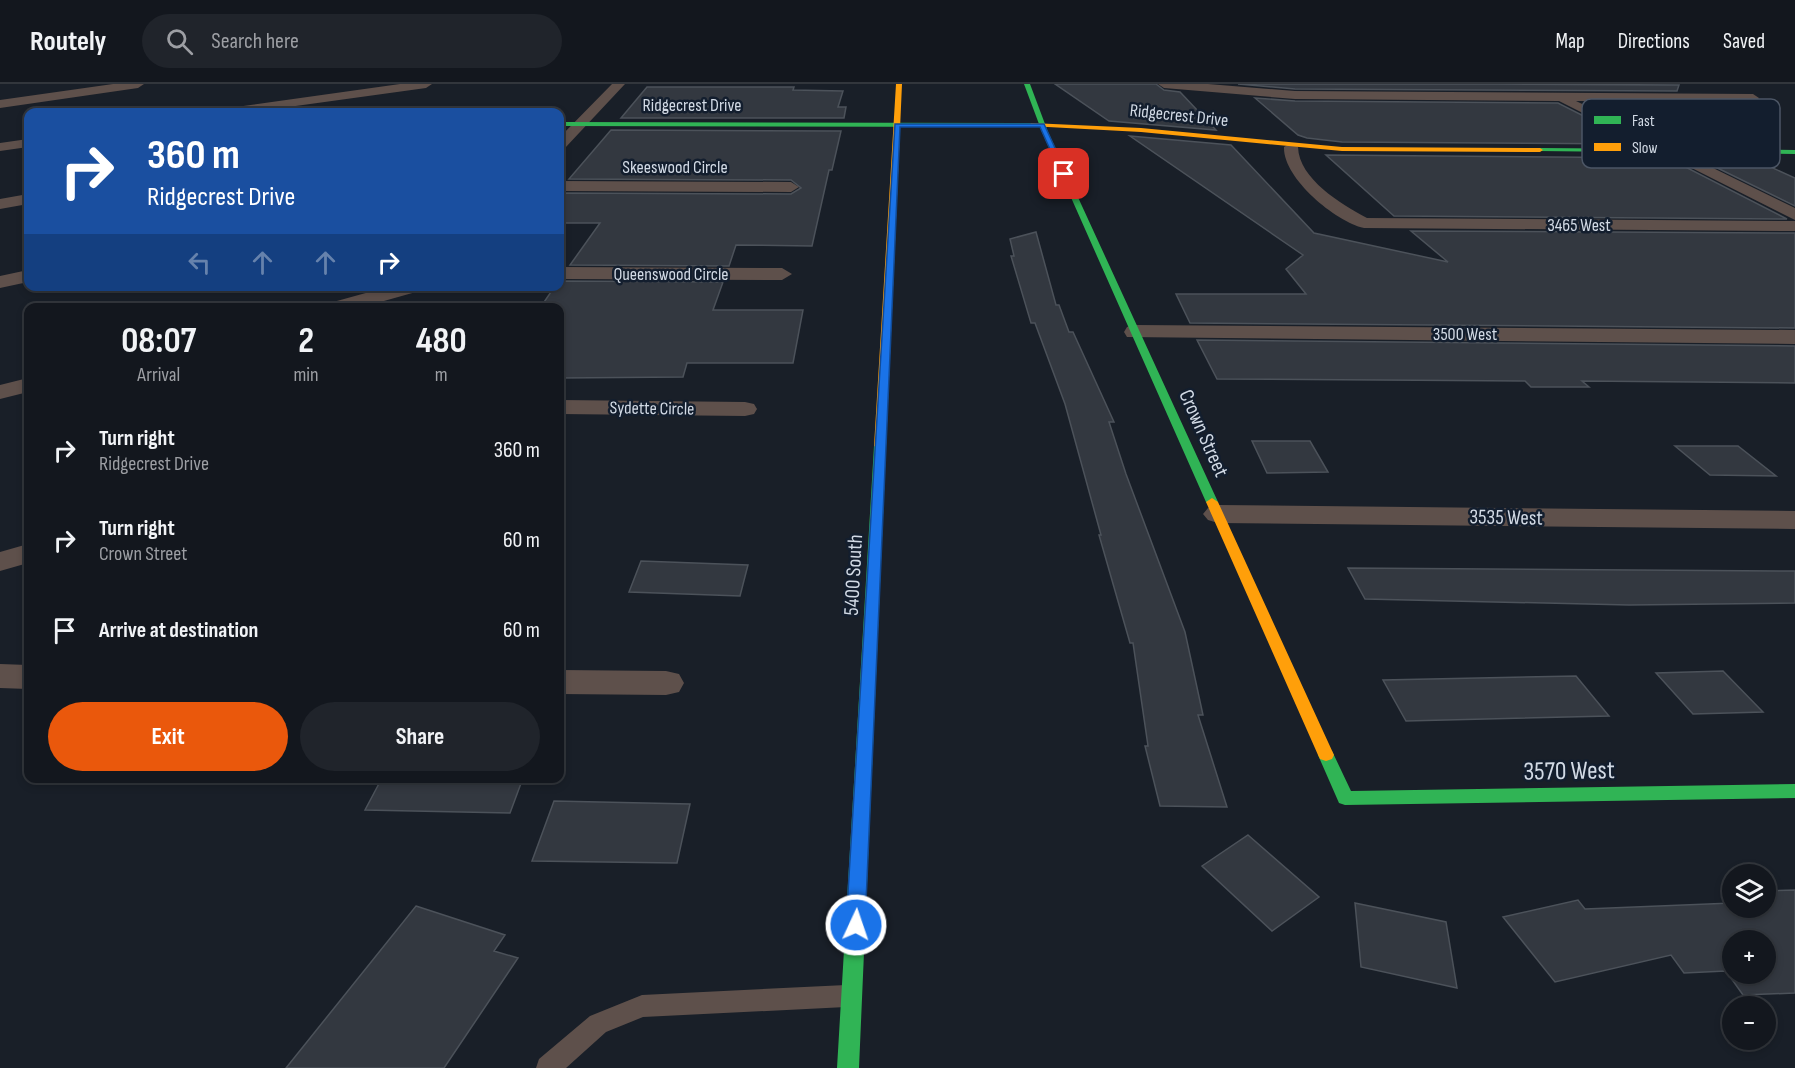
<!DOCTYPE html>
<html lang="en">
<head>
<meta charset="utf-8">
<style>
  :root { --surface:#13171e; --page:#20242b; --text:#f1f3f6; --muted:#9d9fa4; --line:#32363c; --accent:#ea580c }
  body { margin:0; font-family:"Sofia Sans Condensed",sans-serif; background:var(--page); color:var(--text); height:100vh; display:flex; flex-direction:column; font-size:22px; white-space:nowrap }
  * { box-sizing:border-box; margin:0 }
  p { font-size:20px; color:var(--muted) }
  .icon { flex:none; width:33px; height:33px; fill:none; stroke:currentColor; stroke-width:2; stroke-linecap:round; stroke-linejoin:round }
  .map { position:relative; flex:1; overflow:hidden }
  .sheet { position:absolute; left:24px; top:219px; width:540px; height:480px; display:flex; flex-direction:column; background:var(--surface); border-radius:12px; box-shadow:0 3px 9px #0003,0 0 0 2px var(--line) }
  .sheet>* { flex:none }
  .hud { position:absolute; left:24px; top:24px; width:540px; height:183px; border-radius:12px; box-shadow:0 3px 9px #0003,0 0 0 2px var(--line); background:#1a4fa0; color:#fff; overflow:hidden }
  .buttons { position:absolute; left:1722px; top:780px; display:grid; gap:12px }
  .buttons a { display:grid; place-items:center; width:54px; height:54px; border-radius:50%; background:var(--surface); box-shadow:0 3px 9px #0003,0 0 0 2px var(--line); font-size:30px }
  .pin { position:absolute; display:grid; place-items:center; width:51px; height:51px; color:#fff; margin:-26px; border-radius:12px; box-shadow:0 3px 9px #0006 }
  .me { position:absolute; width:66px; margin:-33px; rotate:3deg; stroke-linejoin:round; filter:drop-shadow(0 0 4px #0008) }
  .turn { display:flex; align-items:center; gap:21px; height:126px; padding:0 24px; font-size:27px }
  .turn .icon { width:78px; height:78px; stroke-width:2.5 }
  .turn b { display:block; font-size:42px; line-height:51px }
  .lanes { display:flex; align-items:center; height:57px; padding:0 24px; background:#0003; justify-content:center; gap:30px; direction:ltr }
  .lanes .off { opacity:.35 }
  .eta { display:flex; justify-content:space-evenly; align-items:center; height:102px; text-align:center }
  .eta b { font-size:36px; font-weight:700; line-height:42px }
  .primary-button { display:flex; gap:12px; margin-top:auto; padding:12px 24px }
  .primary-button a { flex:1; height:69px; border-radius:36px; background:var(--accent); color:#fff; font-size:24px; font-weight:700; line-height:69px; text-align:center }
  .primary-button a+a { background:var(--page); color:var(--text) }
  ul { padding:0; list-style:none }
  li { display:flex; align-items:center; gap:18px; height:90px; padding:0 24px }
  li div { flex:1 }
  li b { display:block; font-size:22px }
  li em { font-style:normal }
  header { display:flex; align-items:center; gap:36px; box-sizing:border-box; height:84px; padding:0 30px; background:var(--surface); border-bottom:2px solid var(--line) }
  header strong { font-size:28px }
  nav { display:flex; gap:33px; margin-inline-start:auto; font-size:21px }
  .search { width:420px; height:54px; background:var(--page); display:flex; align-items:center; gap:15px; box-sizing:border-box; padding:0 21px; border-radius:33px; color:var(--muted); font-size:22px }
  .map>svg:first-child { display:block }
</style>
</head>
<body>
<header>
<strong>Routely</strong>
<div class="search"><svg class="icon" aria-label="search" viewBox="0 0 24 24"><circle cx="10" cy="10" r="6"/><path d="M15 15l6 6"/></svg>Search here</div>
<nav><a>Map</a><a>Directions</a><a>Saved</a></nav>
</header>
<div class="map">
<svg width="1795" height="984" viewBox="0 0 1795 984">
  <rect width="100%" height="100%" fill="#191f28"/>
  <path fill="#333840" stroke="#4c525a" stroke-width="1.5" fill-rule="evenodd" d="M 1055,0 L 1156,0 L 1164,6 L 1180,8 L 1216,46 L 1109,37 Z
    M 1238,0 L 1498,0 L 1679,1 L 1677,7 L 1295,5 Z
    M 647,3 L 794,3 L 793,6 L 843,7 L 838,23 L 846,23 L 844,34 L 621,34 Z
    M 1255,14 L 1295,17 L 1558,19 L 1639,60 L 1342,58 L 1307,54 L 1298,51 Z
    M 611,46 L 841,47 L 832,86 L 829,86 L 812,162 L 736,161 L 729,182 L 570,181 L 600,139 L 560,139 L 560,109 L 791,110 L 801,104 L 791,96 L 569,95 Z
    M 1130,52 L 1231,61 L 1314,149 L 1448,178 L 1411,147 L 1795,149 L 1795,244 L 1190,239 L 1176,210 L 1306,210 L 1286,185 L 1303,171 Z
    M 1326,71 L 1668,74 L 1787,135 L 1394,132 Z
    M 1699,75 L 1753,75 L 1795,94 L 1795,122 Z
    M 1036,148 L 1056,221 L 1059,221 L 1069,248 L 1073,248 L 1114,338 L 1109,338 L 1126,390 L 1185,548 L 1203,631 L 1198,631 L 1227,723 L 1160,722 L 1145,662 L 1148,662 L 1133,559 L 1130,559 L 1099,451 L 1101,451 L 1065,320 L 1035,239 L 1031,239 L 1011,172 L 1014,172 L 1010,155 Z
    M 560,197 L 723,198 L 713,226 L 803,226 L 793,279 L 687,279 L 683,293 L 560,294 L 560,224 L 540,224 L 555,202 L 560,202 Z
    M 1197,256 L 1795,262 L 1795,299 L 1582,297 L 1589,303 L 1531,303 L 1525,297 L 1217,295 Z
    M 1252,357 L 1310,357 L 1328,388 L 1267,389 Z
    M 1675,362 L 1738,362 L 1776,392 L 1710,391 Z
    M 641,477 L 748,481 L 740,512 L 629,508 Z
    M 1348,484 L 1795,487 L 1795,519 L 1629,521 L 1365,515 Z
    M 1723,587 L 1763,628 L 1693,630 L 1656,589 Z
    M 1576,592 L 1609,632 L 1406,637 L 1383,596 Z
    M 382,694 L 523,694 L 510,729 L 365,726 Z
    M 554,717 L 690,720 L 677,779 L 532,777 Z
    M 1248,751 L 1319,813 L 1272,847 L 1202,782 Z
    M 1795,806 L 1795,909 L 1743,911 L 1726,887 L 1684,889 L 1671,871 L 1555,898 L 1503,833 L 1578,816 L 1585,825 L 1732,819 L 1732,824 L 1766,824 L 1766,807 ZM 1732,856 L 1766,856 L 1766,890 L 1732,890 Z
    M 1355,819 L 1446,838 L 1457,904 L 1361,883 Z
    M 416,822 L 505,851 L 494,867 L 518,874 L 444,984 L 286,984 Z"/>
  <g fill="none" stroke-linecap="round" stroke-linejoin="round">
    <path fill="#5e504b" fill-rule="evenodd" d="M 846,901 L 854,904 L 857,912 L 854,920 L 846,923 L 643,933 L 606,948 L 566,984 L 536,984 L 539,975 L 590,932 L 642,911 Z"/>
    <path fill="#5e504b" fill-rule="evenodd" d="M 113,0 L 144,0 L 138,4 L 0,24 L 0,16 Z
      M 400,0 L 432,0 L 426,4 L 253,28 L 222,28 L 229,24 Z
      M 612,0 L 625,0 L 565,64 L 560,65 L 560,53 Z
      M 1158,0 L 1208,0 L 1295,7 L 1753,10 L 1759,14 L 1757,17 L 1576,17 L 1795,124 L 1795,136 L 1559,17 L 1295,15 L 1164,4 Z
      M 28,55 L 28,63 L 0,67 L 0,59 Z
      M 1291,59 L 1298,63 C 1299,95 1341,120 1367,134 L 1795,137 L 1795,147 L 1364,144 C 1335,137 1283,94 1284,63 Z
      M 560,97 L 791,98 L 799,103 L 791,108 L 560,107 Z
      M 28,110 L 28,120 L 0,125 L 0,115 Z
      M 560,183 L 782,184 L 792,190 L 782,196 L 560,195 Z
      M 28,186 L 28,198 L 0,204 L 0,192 Z
      M 391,202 L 426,202 L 423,206 L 359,224 L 323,224 L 326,220 Z
      M 1135,241 L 1795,246 L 1795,260 L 1127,253 L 1124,248 L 1127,243 Z
      M 28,294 L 28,308 L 0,315 L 0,301 Z
      M 560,316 L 745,318 L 754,320 L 757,325 L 754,330 L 745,332 L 560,330 Z
      M 1218,421 L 1795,427 L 1795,445 L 1218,439 L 1208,436 L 1203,430 L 1208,424 Z
      M 28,460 L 28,479 L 0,487 L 0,468 Z
      M 0,580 L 28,581 L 28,605 L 0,604 Z
      M 560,586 L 666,587 L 679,590 L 684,599 L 679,608 L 666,611 L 560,610 Z"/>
    <path fill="#30b455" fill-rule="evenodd" d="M 1024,0 L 1030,0 L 1048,48 L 1218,418 L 1216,421 L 1212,422 L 1206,418 L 1042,48 Z
      M 560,38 L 1031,39 L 1034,41 L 1031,43 L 560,42 Z
      M 1540,64 L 1795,66 L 1795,70 L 1538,67 Z
      M 880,359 L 886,362 L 859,984 L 837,984 L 874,362 Z
      M 1326,665 L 1332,667 L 1351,707 L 1795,700 L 1795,714 L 1345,721 L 1339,719 L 1318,671 L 1320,667 Z"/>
    <path fill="#ff9f0a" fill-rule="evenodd" d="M 896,0 L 902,0 L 886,362 L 880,365 L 874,362 Z
      M 1031,39 L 1141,44 L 1342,63 L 1540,64 L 1543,66 L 1540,68 L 1342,67 L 1141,48 L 1029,42 Z
      M 1212,414 L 1218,418 L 1334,671 L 1332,675 L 1326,677 L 1320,675 L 1318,671 L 1206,418 Z"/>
  </g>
  <path fill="#1a73e8" stroke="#114b97" stroke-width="1.5" d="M 895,40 L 1044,40 L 1067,90 L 1061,90 L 1040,43 L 900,43 L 865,841 L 863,847 L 856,850 L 849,847 L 846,841 Z"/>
  <g text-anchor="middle" stroke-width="5" stroke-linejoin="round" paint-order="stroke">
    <g font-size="18" fill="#d2dae5" stroke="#131e2e">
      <text x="692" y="27">Ridgecrest Drive</text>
      <text transform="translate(1179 31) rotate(6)" y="6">Ridgecrest Drive</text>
      <text x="675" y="89">Skeeswood Circle</text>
      <text x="1579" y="147">3465 West</text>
      <text x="671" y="196">Queenswood Circle</text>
      <text x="1465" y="256">3500 West</text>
      <text transform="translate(652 324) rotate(1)" y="6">Sydette Circle</text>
    </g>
    <g font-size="21" fill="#d2dae5" stroke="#131e2e">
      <text transform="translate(1204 349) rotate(66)" y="7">Crown Street</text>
      <text transform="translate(1506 433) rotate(1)" y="7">3535 West</text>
      <text transform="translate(853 491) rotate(-87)" y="7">5400 South</text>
    </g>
    <g font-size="26" fill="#d2dae5" stroke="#131e2e">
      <text transform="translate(1569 686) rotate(-1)" y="9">3570 West</text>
    </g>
  </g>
  <rect x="1582" y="15" width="198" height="69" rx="9" fill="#131e2e" stroke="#4c5665" stroke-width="1.5"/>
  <rect x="1594" y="32" width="27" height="8" fill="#30b455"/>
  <rect x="1594" y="59" width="27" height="8" fill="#ff9f0a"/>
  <g font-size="16" fill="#d2dae5">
    <text x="1632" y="42">Fast</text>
    <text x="1632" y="69">Slow</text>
  </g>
</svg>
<div class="buttons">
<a><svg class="icon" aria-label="layers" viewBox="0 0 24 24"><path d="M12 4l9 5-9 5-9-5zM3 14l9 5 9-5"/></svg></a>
<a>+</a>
<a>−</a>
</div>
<div class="pin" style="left:1064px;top:90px;background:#d93025"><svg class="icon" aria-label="arrive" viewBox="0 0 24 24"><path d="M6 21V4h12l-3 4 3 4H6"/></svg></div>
<svg class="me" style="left:856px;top:841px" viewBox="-20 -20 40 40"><circle r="17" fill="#1a73e8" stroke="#fff" stroke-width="3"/><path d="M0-11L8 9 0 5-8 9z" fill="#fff"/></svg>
<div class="hud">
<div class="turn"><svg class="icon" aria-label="right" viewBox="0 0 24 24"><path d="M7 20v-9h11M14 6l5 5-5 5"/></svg><div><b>360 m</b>Ridgecrest Drive</div></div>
<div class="lanes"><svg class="icon off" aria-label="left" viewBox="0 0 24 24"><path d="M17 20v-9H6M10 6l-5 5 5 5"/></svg><svg class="icon off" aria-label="ahead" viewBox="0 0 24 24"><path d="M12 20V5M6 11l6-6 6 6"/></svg><svg class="icon off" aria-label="ahead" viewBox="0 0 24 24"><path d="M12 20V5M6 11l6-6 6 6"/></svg><svg class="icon" aria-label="right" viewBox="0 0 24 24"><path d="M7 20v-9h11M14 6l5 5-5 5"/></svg></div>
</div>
<section class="sheet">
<div class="eta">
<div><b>08:07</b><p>Arrival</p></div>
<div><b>2</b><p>min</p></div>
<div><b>480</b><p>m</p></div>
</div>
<ul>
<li><svg class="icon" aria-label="right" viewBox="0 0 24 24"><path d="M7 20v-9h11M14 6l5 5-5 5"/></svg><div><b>Turn right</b><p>Ridgecrest Drive</p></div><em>360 m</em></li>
<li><svg class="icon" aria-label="right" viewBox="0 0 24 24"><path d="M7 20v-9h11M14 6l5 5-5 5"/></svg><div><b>Turn right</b><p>Crown Street</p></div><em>60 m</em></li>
<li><svg class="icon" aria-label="arrive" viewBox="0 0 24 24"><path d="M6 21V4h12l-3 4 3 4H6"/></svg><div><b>Arrive at destination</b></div><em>60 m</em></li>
</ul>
<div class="primary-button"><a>Exit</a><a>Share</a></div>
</section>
</div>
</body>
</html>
